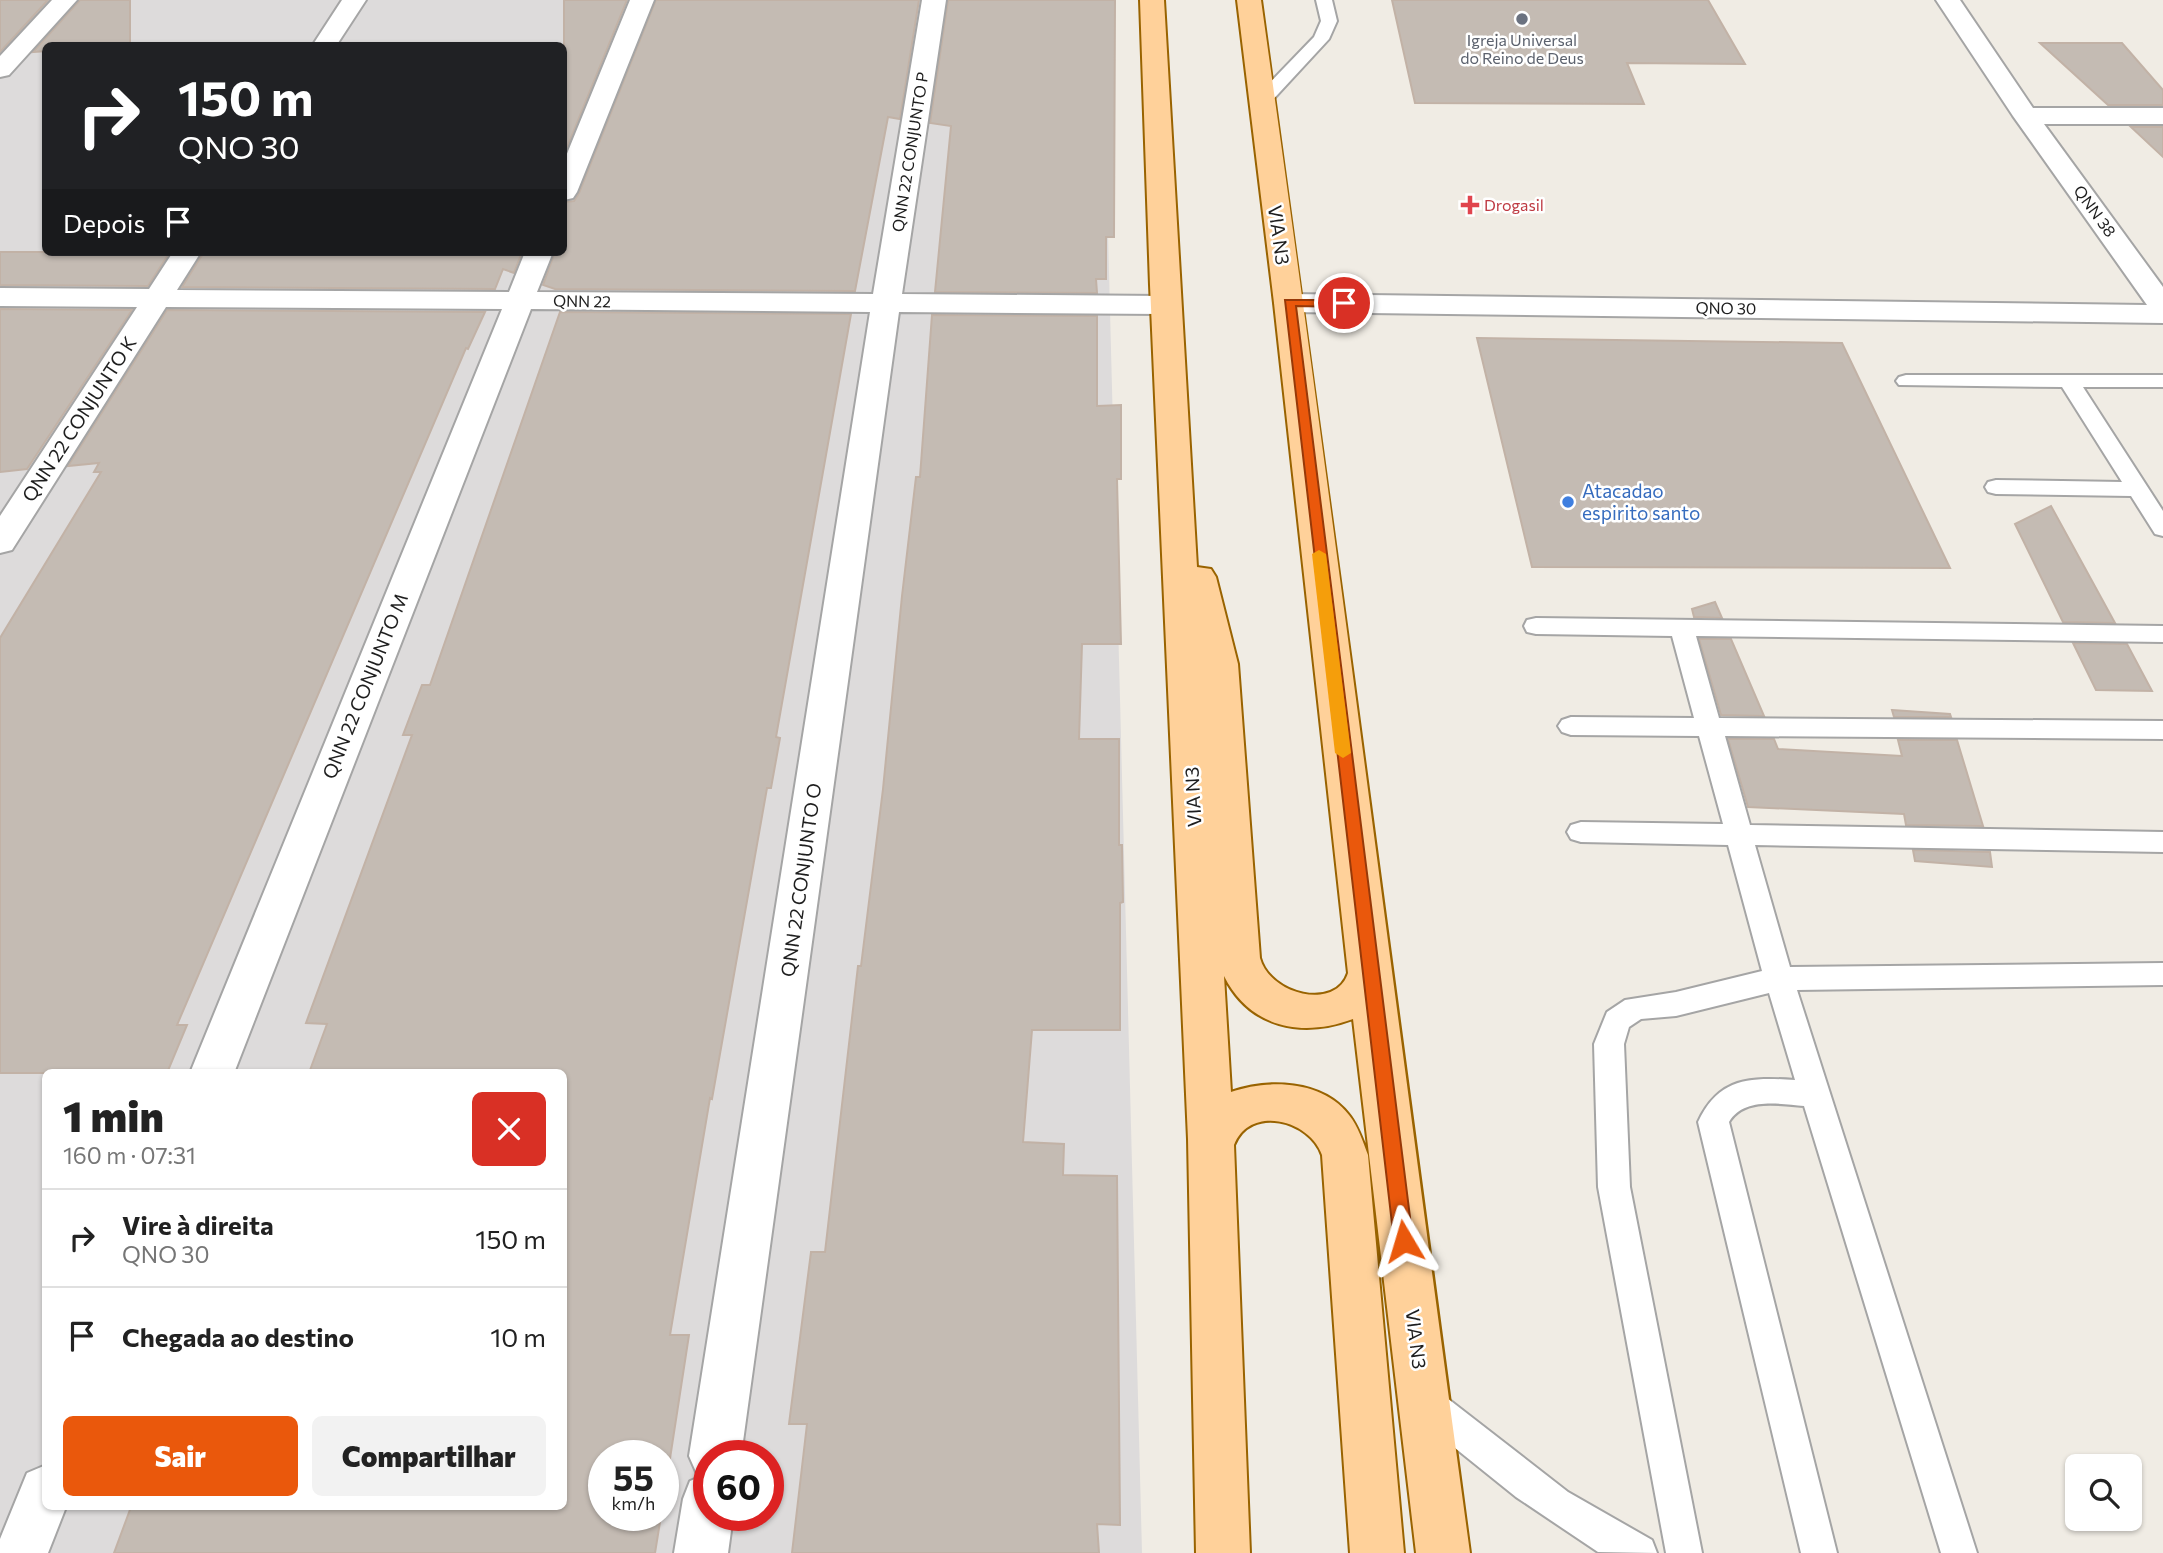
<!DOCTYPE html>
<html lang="pt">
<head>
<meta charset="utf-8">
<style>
  :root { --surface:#fff; --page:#f2f2f2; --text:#222; --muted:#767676; --line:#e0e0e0; --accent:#ea580c }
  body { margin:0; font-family:Commissioner,sans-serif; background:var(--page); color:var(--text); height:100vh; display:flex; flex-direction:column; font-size:26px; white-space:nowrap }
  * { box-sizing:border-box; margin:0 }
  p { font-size:23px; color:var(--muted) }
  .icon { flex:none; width:38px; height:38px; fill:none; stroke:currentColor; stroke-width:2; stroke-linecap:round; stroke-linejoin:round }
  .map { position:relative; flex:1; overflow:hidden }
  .panel { position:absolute; left:42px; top:1069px; width:525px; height:441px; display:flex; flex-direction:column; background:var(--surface); border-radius:10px; box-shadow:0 2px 5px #0004 }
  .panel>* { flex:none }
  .banner { position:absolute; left:42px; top:42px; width:525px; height:214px; border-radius:10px; box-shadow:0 2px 5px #0004; background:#202124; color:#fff; overflow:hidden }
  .fabs { position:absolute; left:2065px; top:1454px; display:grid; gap:14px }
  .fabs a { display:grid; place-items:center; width:77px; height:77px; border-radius:10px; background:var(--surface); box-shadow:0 2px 5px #0004; font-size:35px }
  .speed { position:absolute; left:588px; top:1440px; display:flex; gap:14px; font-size:35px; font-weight:700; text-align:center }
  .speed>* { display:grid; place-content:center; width:91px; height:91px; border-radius:50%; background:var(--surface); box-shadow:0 2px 5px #0004; line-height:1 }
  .speed small { font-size:18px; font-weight:400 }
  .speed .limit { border:10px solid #d22; background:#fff; color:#111 }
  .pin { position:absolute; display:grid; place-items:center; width:60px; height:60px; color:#fff; margin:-30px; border:4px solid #fff; border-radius:50%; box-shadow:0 2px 7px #0007 }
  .me { position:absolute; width:77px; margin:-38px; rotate:353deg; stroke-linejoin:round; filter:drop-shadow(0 0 5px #0008) }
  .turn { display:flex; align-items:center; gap:24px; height:147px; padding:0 21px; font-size:32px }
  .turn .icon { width:91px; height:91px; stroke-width:2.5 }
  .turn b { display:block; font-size:49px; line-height:60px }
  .then { display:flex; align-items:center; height:66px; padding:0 21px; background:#0003; gap:14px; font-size:26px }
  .round { display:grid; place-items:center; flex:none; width:74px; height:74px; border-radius:10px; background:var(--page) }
  .headline { display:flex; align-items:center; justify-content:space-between; height:119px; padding:0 21px }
  h1 { font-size:42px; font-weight:800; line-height:52px }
  .action { display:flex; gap:14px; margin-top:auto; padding:14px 21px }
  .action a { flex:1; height:80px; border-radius:10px; background:var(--accent); color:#fff; font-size:28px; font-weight:800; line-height:80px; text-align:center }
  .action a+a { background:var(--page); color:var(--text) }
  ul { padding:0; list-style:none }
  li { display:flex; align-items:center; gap:21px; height:98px; padding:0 21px; border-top:2px solid var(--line) }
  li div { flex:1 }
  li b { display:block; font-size:26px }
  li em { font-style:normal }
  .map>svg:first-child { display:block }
</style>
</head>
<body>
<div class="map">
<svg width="2163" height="1553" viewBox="0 0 2163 1553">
  <rect width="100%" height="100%" fill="#f0ece4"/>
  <path fill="#dddbdb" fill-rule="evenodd" d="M 0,0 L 1102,0 L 1142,1553 L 0,1553 ZM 46,46 L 564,46 L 564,252 L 46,252 ZM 46,1073 L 564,1073 L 564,1507 L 46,1507 ZM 604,1456 L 663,1456 L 663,1516 L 604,1516 ZM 709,1456 L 768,1456 L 768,1516 L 709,1516 Z"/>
  <path fill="#c4bbb3" stroke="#c2b2a6" stroke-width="2" d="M 0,0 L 48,0 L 0,52 Z
    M 80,0 L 130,0 L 130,46 L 46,46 L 46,51 L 33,52 Z
    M 564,0 L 627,0 L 564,155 Z
    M 656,0 L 919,0 L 900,119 L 888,117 L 855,291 L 555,289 L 543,285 L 555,252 L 564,252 L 564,202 L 574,201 L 579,193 Z
    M 948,0 L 1115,0 L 1114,237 L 1106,237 L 1106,279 L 1096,279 L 1097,293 L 935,292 L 951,126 L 930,123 Z
    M 1392,0 L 1708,0 L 1745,64 L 1627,63 L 1644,104 L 1415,103 Z
    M 2040,43 L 2122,43 L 2163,90 L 2163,105 L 2108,105 Z
    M 2131,127 L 2163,127 L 2163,157 Z
    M 0,252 L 170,252 L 148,286 L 0,285 Z
    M 204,252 L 522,252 L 514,273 L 503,269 L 495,289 L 182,287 Z
    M 0,309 L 132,310 L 27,469 L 0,472 Z
    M 167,310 L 485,312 L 468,349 L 466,348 L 177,1025 L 187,1025 L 167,1073 L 0,1073 L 0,638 L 101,472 L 94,472 L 99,463 L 68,466 Z
    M 560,312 L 851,314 L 776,737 L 780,738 L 771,788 L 767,788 L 712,1099 L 710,1098 L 670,1335 L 689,1335 L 663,1504 L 663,1456 L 604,1456 L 604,1516 L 661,1516 L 655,1553 L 114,1553 L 131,1507 L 564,1507 L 564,1073 L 309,1073 L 327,1024 L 306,1023 L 412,735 L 403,735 L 422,685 L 430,685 Z
    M 932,315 L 1097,316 L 1097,406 L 1121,405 L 1121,479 L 1117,479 L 1121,644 L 1082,644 L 1079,739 L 1119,739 L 1119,845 L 1122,845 L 1123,902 L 1120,903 L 1120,1030 L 1032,1030 L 1023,1142 L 1064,1144 L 1063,1175 L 1117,1176 L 1120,1525 L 1097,1524 L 1099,1553 L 792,1553 L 807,1424 L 789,1424 L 811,1252 L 825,1252 L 858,966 L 861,966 L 883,789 L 902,596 L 916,477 L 920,477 Z
    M 1477,338 L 1842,343 L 1950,568 L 1532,567 Z
    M 2051,506 L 2115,623 L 2063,622 L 2015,524 Z
    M 1715,602 L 1722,618 L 1694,617 L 1692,609 Z
    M 1699,639 L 1731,639 L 1764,716 L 1721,715 Z
    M 2073,643 L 2127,644 L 2152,691 L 2096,690 Z
    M 1892,710 L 1950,714 L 1951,717 L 1894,717 Z
    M 1728,739 L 1774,739 L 1778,749 L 1902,756 L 1898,740 L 1957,740 L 1983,826 L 1906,825 L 1904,814 L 1748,807 Z
    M 1913,850 L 1990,852 L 1992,867 L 1915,861 Z"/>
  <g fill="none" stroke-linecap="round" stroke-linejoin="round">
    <g stroke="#a5a5a5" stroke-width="4">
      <path id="lane" d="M 1316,0 L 1332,0 L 1337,21 L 1329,39 L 1268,105 L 1256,105 L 1253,101 L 1256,97 L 1314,37 L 1321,21 Z
        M 1906,375 L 2163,375 L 2163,387 L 2083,387 L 2163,511 L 2163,536 L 2155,534 L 2131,496 L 1996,494 L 1988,492 L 1985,487 L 1988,482 L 1996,480 L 2122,482 L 2062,387 L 1899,385 L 1896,381 L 1899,377 Z
        M 1536,618 L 2163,626 L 2163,642 L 1696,636 L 1719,718 L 2163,721 L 2163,739 L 1725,736 L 1750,825 L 2163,832 L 2163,852 L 1755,845 L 1790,967 L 2163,963 L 2163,985 L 1797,990 L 1977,1553 L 1941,1553 L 1804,1106 C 1779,1104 1744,1097 1729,1122 L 1837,1553 L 1801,1553 L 1698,1122 C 1719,1077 1750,1077 1795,1080 L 1769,993 L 1676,1016 L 1641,1019 L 1629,1027 L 1624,1044 L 1630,1187 L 1702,1553 L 1666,1553 L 1598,1187 L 1594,1044 L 1607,1012 L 1625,1000 L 1676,992 L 1762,971 L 1728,845 L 1581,842 L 1571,839 L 1567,832 L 1571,825 L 1581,822 L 1723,824 L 1699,736 L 1571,735 L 1562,732 L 1558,726 L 1562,720 L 1571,717 L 1694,718 L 1672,636 L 1536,634 L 1527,632 L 1524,626 L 1527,620 Z
        M 1426,1386 L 1438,1391 L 1568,1492 L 1652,1540 L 1657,1553 L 1598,1552 L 1516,1497 L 1414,1415 L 1409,1403 L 1414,1391 Z"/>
    </g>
    <g stroke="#a5a5a5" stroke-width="4">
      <path id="street" d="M 52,0 L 77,0 L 9,75 L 0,77 L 0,56 Z
        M 342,0 L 366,0 L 336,46 L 312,46 Z
        M 630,0 L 654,0 L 577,192 L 573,198 L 564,200 L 564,161 Z
        M 922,0 L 946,0 L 902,294 L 1163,296 L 1173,299 L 1178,305 L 1173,311 L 1163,314 L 899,312 L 741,1456 L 709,1456 L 709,1516 L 733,1516 L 728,1553 L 674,1553 L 683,1499 L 690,1481 L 702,1476 L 697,1474 L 689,1456 L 870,312 L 531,309 L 234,1073 L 190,1073 L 502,309 L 166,307 L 12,550 L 0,553 L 0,516 L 137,307 L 0,306 L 0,288 L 149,289 L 173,252 L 201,252 L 177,290 L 509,292 L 525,252 L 553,252 L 537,292 L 873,294 Z
        M 1936,0 L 1960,0 L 2033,108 L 2163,108 L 2163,124 L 2044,124 L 2163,287 L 2163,323 L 1289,312 L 1279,309 L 1274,303 L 1279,297 L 1289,294 L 2147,305 L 2013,116 Z
        M 46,1465 L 46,1507 L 66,1507 L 48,1553 L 0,1553 L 0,1539 L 27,1473 Z"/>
    </g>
    <g stroke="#996300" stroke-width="4">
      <path id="primary" d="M 1140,0 L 1164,0 L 1197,567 L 1211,569 L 1216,577 L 1238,664 L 1260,958 C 1270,995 1336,1011 1348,973 L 1274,303 L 1237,0 L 1261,0 C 1334,517 1399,1036 1470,1553 L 1416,1553 L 1353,1019 C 1302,1038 1250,1028 1224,976 L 1231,1092 C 1268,1079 1322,1080 1349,1115 C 1358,1126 1363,1142 1368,1155 L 1404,1553 L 1350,1553 L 1322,1155 C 1310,1120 1250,1104 1234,1145 L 1250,1553 L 1196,1553 L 1188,1139 L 1150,285 Z"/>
    </g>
    <use href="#lane" fill="#fff" fill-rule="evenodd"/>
    <use href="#street" fill="#fff" fill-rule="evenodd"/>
    <use href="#primary" fill="#ffd19a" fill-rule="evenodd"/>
  </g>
  <path fill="#ea580c" stroke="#983908" stroke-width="2" d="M 1285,300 L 1344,300 L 1350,303 L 1344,307 L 1296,306 L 1413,1241 L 1410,1247 L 1404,1250 L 1397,1247 L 1394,1241 Z"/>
  <path fill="#f59e0b" d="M 1319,550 L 1326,554 L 1351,753 L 1343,758 L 1335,753 L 1312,554 Z"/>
  <circle fill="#6b7280" stroke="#fff" stroke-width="2.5" cx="1522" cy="19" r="7"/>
  <path fill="#e0444e" stroke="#fff" stroke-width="2.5" d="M1466.5 194.5h7v7h7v7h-7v7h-7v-7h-7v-7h7z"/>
  <circle fill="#3f7fe0" stroke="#fff" stroke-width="2.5" cx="1568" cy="502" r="7"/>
  <g text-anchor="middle" stroke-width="5" stroke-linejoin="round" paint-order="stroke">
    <g font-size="16" fill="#5b616d" stroke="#fff">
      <text x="1522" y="46">Igreja Universal<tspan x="1522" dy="18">do Reino de Deus</tspan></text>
    </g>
    <g font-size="16" fill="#1e1e1e" stroke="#fff">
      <text transform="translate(910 152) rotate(-81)" y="6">QNN 22 CONJUNTO P</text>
      <text transform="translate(2095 211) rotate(54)" y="6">QNN 38</text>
      <text transform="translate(582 301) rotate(1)" y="6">QNN 22</text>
      <text transform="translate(1726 308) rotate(1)" y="6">QNO 30</text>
    </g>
    <g font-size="16" fill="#be3a42" stroke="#fff" text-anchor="start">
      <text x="1484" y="211">Drogasil</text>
    </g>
    <g font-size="19" fill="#1e1e1e" stroke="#fff">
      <text transform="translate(1279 235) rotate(82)" y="7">VIA N3</text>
      <text transform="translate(79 419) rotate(-57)" y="7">QNN 22 CONJUNTO K</text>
      <text transform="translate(365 686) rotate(-68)" y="7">QNN 22 CONJUNTO M</text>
      <text transform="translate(1193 797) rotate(-93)" y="7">VIA N3</text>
      <text transform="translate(801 880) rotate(-82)" y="7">QNN 22 CONJUNTO O</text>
      <text transform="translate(1416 1339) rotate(83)" y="7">VIA N3</text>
    </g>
    <g font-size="19" fill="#366cbe" stroke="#fff" text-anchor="start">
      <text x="1582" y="498">Atacadao<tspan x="1582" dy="22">espirito santo</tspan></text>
    </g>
  </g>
</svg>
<div class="fabs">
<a><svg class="icon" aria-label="search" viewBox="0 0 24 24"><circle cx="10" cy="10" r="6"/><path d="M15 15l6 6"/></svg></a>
</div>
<div class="speed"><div>55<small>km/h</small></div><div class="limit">60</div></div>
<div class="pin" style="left:1344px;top:303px;background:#d93025"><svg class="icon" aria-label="arrive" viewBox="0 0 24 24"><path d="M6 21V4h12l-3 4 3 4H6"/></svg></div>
<svg class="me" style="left:1404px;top:1241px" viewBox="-20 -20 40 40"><path d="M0-17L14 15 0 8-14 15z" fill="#ea580c" stroke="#fff" stroke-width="4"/></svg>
<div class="banner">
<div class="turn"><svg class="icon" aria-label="right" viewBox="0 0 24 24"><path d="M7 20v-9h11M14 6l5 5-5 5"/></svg><div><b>150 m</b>QNO 30</div></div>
<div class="then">Depois<svg class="icon" aria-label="arrive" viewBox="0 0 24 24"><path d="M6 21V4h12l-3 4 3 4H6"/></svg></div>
</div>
<section class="panel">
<div class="headline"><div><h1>1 min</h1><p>160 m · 07:31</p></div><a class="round" style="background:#d93025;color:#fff"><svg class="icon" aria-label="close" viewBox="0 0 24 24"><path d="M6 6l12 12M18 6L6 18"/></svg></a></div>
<ul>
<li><svg class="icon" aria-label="right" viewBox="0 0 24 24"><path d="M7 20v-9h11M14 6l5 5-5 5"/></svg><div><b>Vire à direita</b><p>QNO 30</p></div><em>150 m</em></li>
<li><svg class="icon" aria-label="arrive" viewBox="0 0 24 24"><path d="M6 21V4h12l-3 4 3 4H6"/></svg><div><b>Chegada ao destino</b></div><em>10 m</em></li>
</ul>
<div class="action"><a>Sair</a><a>Compartilhar</a></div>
</section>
</div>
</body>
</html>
